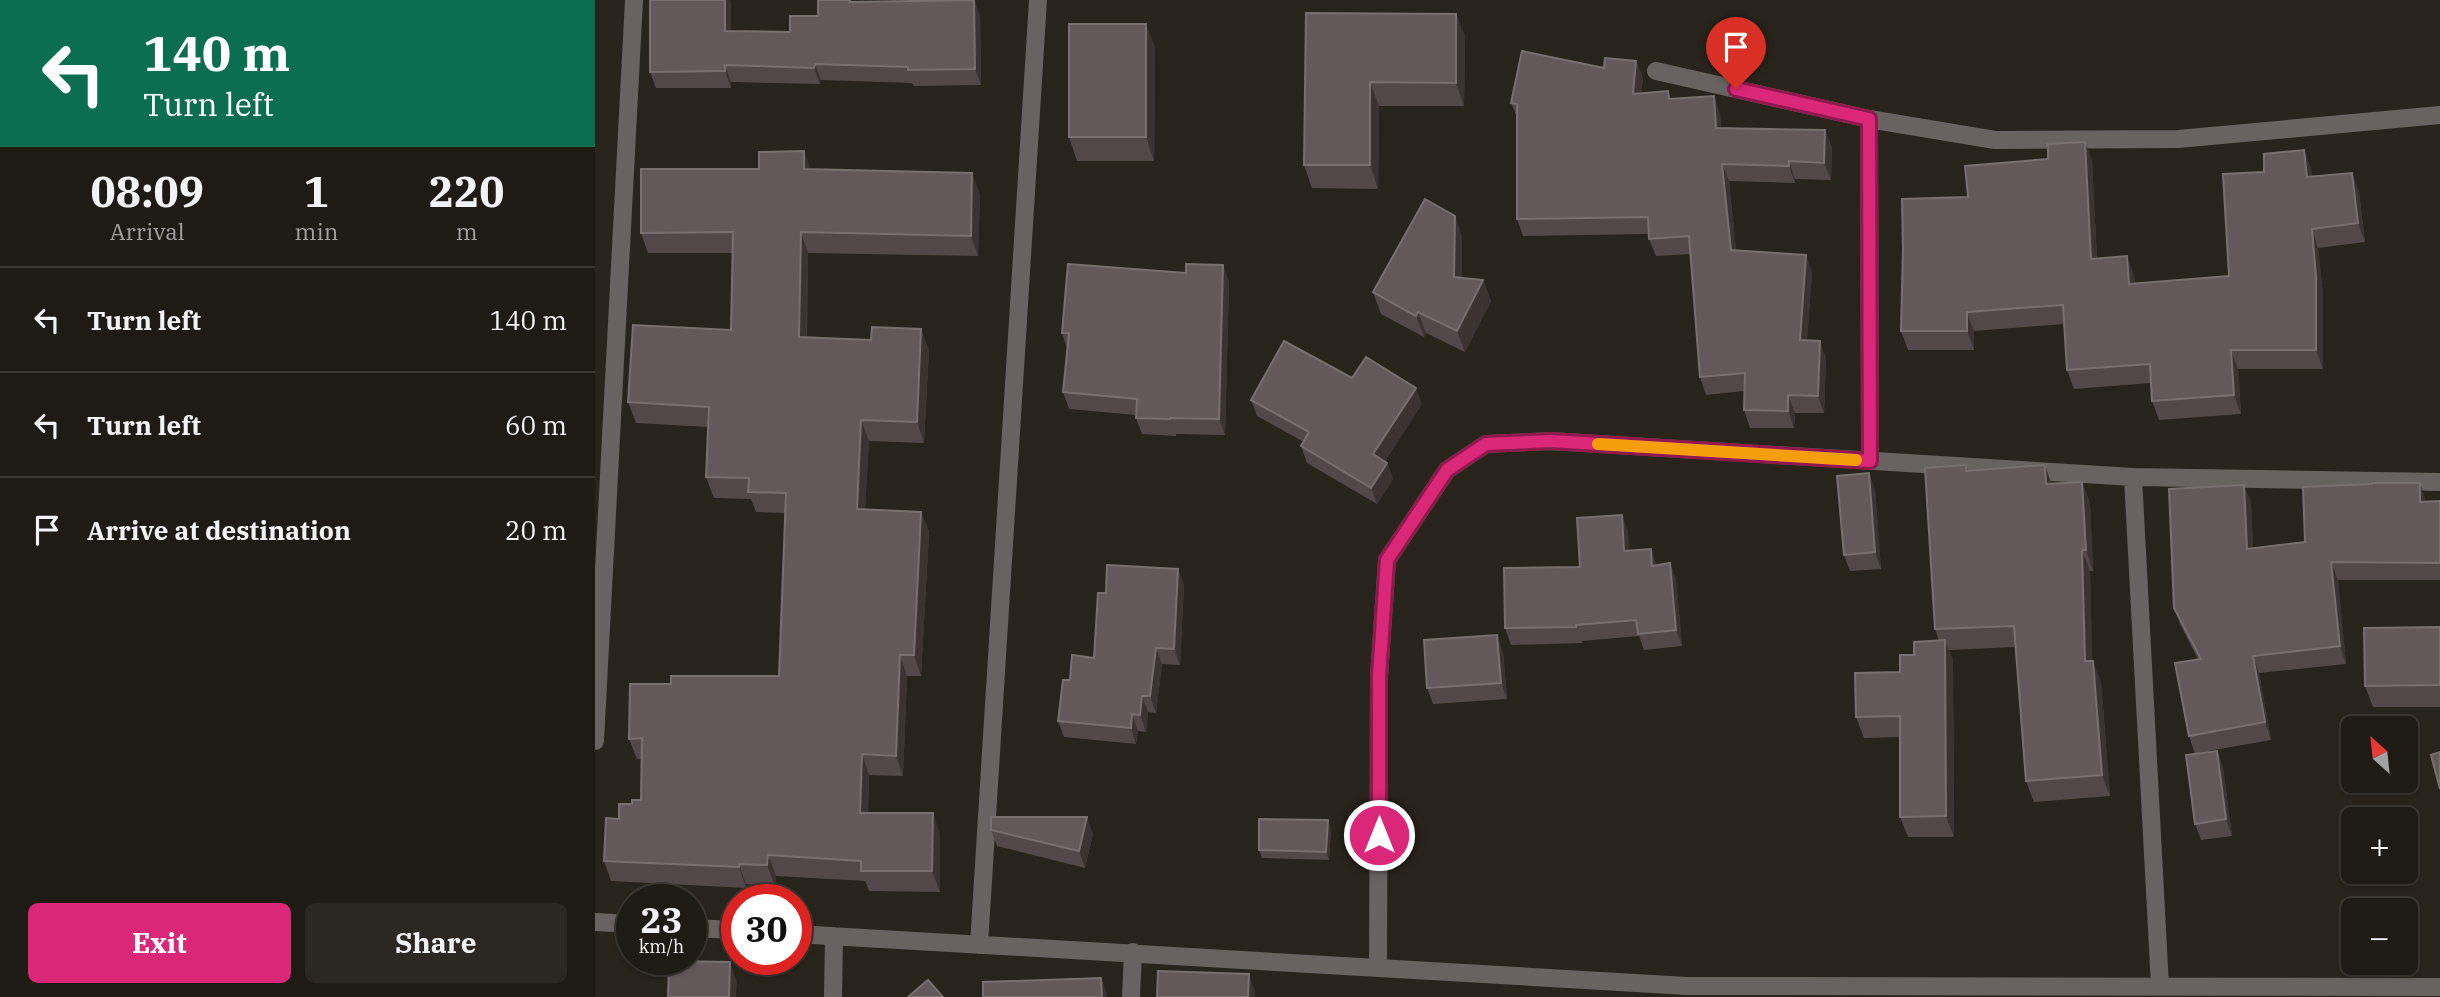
<!DOCTYPE html>
<html lang="en">
<head>
<meta charset="utf-8">
<style>
  :root { --surface:#1e1a14; --page:#2b2722; --text:#f1f3f6; --muted:#a1a1a0; --line:#3c3834; --accent:#db2777 }
  body { margin:0; font-family:"IBM Plex Serif",serif; background:var(--page); color:var(--text); height:100vh; display:flex; flex-direction:column; font-size:26px; white-space:nowrap }
  * { box-sizing:border-box; margin:0 }
  p { font-size:23px; color:var(--muted) }
  .icon { flex:none; width:38px; height:38px; fill:none; stroke:currentColor; stroke-width:2; stroke-linecap:round; stroke-linejoin:round }
  .map { position:relative; flex:1; overflow:hidden }
  .panel { display:flex; flex-direction:column; background:var(--surface); width:595px }
  .panel>* { flex:none }
  .banner { background:#0b6e4f; color:#fff; overflow:hidden }
  .needle { width:46px; rotate:333deg }
  .tools { position:absolute; left:1746px; top:716px; display:grid; gap:14px }
  .tools a { display:grid; place-items:center; width:77px; height:77px; border-radius:10px; background:var(--surface); box-shadow:0 2px 5px #0004,0 0 0 2px var(--line); font-size:35px }
  .speed { position:absolute; left:21px; top:884px; display:flex; gap:14px; font-size:35px; font-weight:700; text-align:center }
  .speed>* { display:grid; place-content:center; width:91px; height:91px; border-radius:50%; background:var(--surface); box-shadow:0 2px 5px #0004,0 0 0 2px var(--line); line-height:1 }
  .speed small { font-size:18px; font-weight:400 }
  .speed .limit { border:10px solid #d22; background:#fff; color:#111 }
  .pin { position:absolute; display:grid; place-items:center; width:60px; height:60px; color:#fff; margin:-72px -30px; border-radius:50% 50% 50% 0; rotate:-45deg; box-shadow:0 0 7px #0007 }
  .pin .icon { rotate:45deg }
  .me { position:absolute; width:77px; margin:-38px; rotate:0deg; stroke-linejoin:round; filter:drop-shadow(0 0 5px #0008) }
  .turn { display:flex; align-items:center; gap:24px; height:147px; padding:0 28px; font-size:32px }
  .turn .icon { width:91px; height:91px; stroke-width:2.5 }
  .turn b { display:block; font-size:49px; line-height:60px }
  .eta { display:flex; justify-content:space-evenly; align-items:center; height:119px; text-align:center }
  .eta b { font-size:42px; font-weight:700; line-height:49px }
  .cta { display:flex; gap:14px; margin-top:auto; padding:14px 28px }
  .cta a { flex:1; height:80px; border-radius:10px; background:var(--accent); color:#fff; font-size:28px; font-weight:700; line-height:80px; text-align:center }
  .cta a+a { background:var(--page); color:var(--text) }
  ul { padding:0; list-style:none }
  li { display:flex; align-items:center; gap:21px; height:105px; padding:0 28px; border-top:2px solid var(--line) }
  li div { flex:1 }
  li b { display:block; font-size:26px }
  li em { font-style:normal }
  main { display:flex; flex:1; min-height:0 }
  .map>svg:first-child { display:block }
</style>
</head>
<body>
<main>
<section class="panel">
<div class="banner">
<div class="turn"><svg class="icon" aria-label="left" viewBox="0 0 24 24"><path d="M17 20v-9H6M10 6l-5 5 5 5"/></svg><div><b>140 m</b>Turn left</div></div>
</div>
<div class="eta">
<div><b>08:09</b><p>Arrival</p></div>
<div><b>1</b><p>min</p></div>
<div><b>220</b><p>m</p></div>
</div>
<ul>
<li><svg class="icon" aria-label="left" viewBox="0 0 24 24"><path d="M17 20v-9H6M10 6l-5 5 5 5"/></svg><div><b>Turn left</b></div><em>140 m</em></li>
<li><svg class="icon" aria-label="left" viewBox="0 0 24 24"><path d="M17 20v-9H6M10 6l-5 5 5 5"/></svg><div><b>Turn left</b></div><em>60 m</em></li>
<li><svg class="icon" aria-label="arrive" viewBox="0 0 24 24"><path d="M6 21V4h12l-3 4 3 4H6"/></svg><div><b>Arrive at destination</b></div><em>20 m</em></li>
</ul>
<div class="cta"><a>Exit</a><a>Share</a></div>
</section>
<div class="map">
<svg width="1845" height="997" viewBox="0 0 1845 997">
  <rect width="100%" height="100%" fill="#28231b"/>
  <g fill="none" stroke-linecap="round" stroke-linejoin="round">
    <path stroke="#686361" stroke-width="18" d="M 1061,71 L 1274,119
      M 1275,461 L 1274,119 L 1400,140 L 1583,139 L 1845,115
      M 1538,477 L 1565,986
      M 0,741 L 39,0
      M 0,922 L 37,924
      M 96,928 L 142,930
      M 201,934 L 1092,986 L 1845,987
      M 384,945 L 443,0
      M 783,968 L 784,676 L 792,560 L 852,470 L 891,444 L 956,441 L 1538,477 L 1845,482
      M 238,997 L 239,936
      M 536,997 L 538,952"/>
  </g>
  <path fill="#52484a" d="M 136,2 L 136,31 L 195,32 L 223,16 L 258,2 L 385,15 L 386,85 L 319,86 L 317,83 L 226,80 L 225,84 L 136,82 L 136,88 L 61,88 L 55,72 Z
    M 711,13 L 861,14 L 870,37 L 869,106 L 784,106 L 783,189 L 717,188 L 709,165 Z
    M 560,47 L 559,161 L 482,161 L 474,137 Z
    M 1041,61 L 1048,78 L 1046,93 L 1073,91 L 1076,99 L 1125,114 L 1126,128 L 1230,130 L 1237,148 L 1236,180 L 1200,179 L 1200,183 L 1134,181 L 1141,250 L 1217,272 L 1212,340 L 1231,358 L 1229,413 L 1200,413 L 1199,428 L 1155,428 L 1149,410 L 1149,391 L 1111,395 L 1105,377 L 1096,254 L 1061,256 L 1054,239 L 1054,234 L 928,236 L 922,219 L 922,117 L 916,103 L 1009,68 Z
    M 1490,142 L 1497,161 L 1502,259 L 1539,275 L 1540,284 L 1634,276 L 1669,172 L 1709,150 L 1716,169 L 1717,177 L 1757,173 L 1764,192 L 1770,242 L 1723,248 L 1728,295 L 1728,369 L 1643,369 L 1646,414 L 1564,420 L 1557,401 L 1556,383 L 1479,389 L 1472,370 L 1469,324 L 1379,331 L 1379,350 L 1313,350 L 1306,331 L 1373,197 Z
    M 216,169 L 385,194 L 383,256 L 213,253 L 212,338 L 334,349 L 329,443 L 274,441 L 270,509 L 326,512 L 334,532 L 326,676 L 312,676 L 308,776 L 274,775 L 273,813 L 345,834 L 345,892 L 274,891 L 270,881 L 181,876 L 180,886 L 151,884 L 151,888 L 16,881 L 9,861 L 24,819 L 37,804 L 46,800 L 47,759 L 42,759 L 34,739 L 76,684 L 184,676 L 190,513 L 161,512 L 156,499 L 119,498 L 111,477 L 113,427 L 41,423 L 33,402 L 136,330 L 138,253 L 53,253 L 46,233 Z
    M 860,216 L 867,237 L 867,278 L 888,280 L 896,301 L 870,352 L 831,333 L 829,337 L 786,314 L 778,292 Z
    M 634,281 L 630,435 L 581,434 L 581,436 L 547,434 L 541,418 L 541,415 L 474,409 L 468,392 L 472,348 L 467,333 Z
    M 757,378 L 827,404 L 790,461 L 792,463 L 798,479 L 782,504 L 712,463 L 706,446 L 709,442 L 662,416 L 656,400 Z
    M 1371,465 L 1373,470 L 1450,465 L 1456,483 L 1487,482 L 1495,503 L 1498,571 L 1495,571 L 1497,661 L 1506,682 L 1515,796 L 1439,802 L 1431,781 L 1420,647 L 1354,650 L 1358,661 L 1359,837 L 1313,837 L 1305,817 L 1305,737 L 1269,738 L 1261,717 L 1305,672 L 1319,655 L 1344,641 L 1340,629 Z
    M 1649,485 L 1656,503 L 1658,548 L 1710,542 L 1831,502 L 1845,501 L 1845,580 L 1743,580 L 1751,664 L 1664,673 L 1676,740 L 1602,753 L 1622,751 L 1628,767 L 1637,836 L 1606,840 L 1600,824 L 1600,754 L 1594,736 L 1603,659 L 1586,626 L 1579,608 Z
    M 1280,489 L 1286,569 L 1255,571 L 1249,555 Z
    M 1033,531 L 1034,550 L 1062,565 L 1075,563 L 1081,580 L 1087,646 L 1049,650 L 1044,636 L 987,641 L 987,643 L 916,645 L 910,628 L 985,567 Z
    M 583,569 L 589,585 L 585,665 L 567,664 L 561,713 L 553,712 L 551,732 L 543,731 L 541,744 L 469,737 L 463,721 L 475,680 L 499,658 L 511,593 Z
    M 1845,627 L 1845,707 L 1778,707 L 1770,686 Z
    M 908,652 L 912,699 L 838,704 L 832,688 Z
    M 736,829 L 734,860 L 667,858 L 664,850 Z
    M 396,830 L 498,834 L 490,868 L 402,846 Z"/>
  <path fill="#3b3231" d="M 130,0 L 135,0 L 136,2 L 136,47 L 130,31 Z
    M 379,0 L 385,15 L 386,85 L 380,69 Z
    M 861,14 L 870,37 L 869,106 L 861,83 Z
    M 551,24 L 560,47 L 559,161 L 551,137 Z
    M 1041,61 L 1048,78 L 1044,111 L 1038,94 Z
    M 220,64 L 226,80 L 225,84 L 219,68 Z
    M 130,65 L 136,82 L 136,88 L 130,71 Z
    M 775,82 L 784,106 L 783,189 L 775,165 Z
    M 1119,96 L 1125,114 L 1127,145 L 1121,128 Z
    M 1230,130 L 1237,148 L 1236,180 L 1229,163 Z
    M 1490,142 L 1497,161 L 1503,278 L 1496,259 Z
    M 1709,150 L 1716,169 L 1718,196 L 1712,177 Z
    M 209,151 L 217,172 L 209,169 Z
    M 1194,161 L 1200,179 L 1200,183 L 1194,166 Z
    M 1127,164 L 1134,181 L 1143,267 L 1136,250 Z
    M 377,173 L 385,194 L 383,256 L 376,236 Z
    M 1757,173 L 1764,192 L 1770,242 L 1763,223 Z
    M 860,216 L 867,237 L 867,298 L 859,277 Z
    M 1717,229 L 1723,248 L 1728,295 L 1728,369 L 1721,350 Z
    M 206,232 L 213,253 L 211,358 L 204,337 Z
    M 1211,255 L 1217,272 L 1211,357 L 1205,340 Z
    M 1532,256 L 1539,275 L 1541,303 L 1534,284 Z
    M 628,265 L 634,281 L 630,435 L 624,419 Z
    M 888,280 L 896,301 L 870,352 L 862,331 Z
    M 823,312 L 831,333 L 829,337 L 821,316 Z
    M 1372,312 L 1379,331 L 1379,350 L 1372,331 Z
    M 326,329 L 334,349 L 329,443 L 322,422 Z
    M 1225,341 L 1231,358 L 1229,413 L 1223,396 Z
    M 1636,350 L 1643,369 L 1646,414 L 1639,395 Z
    M 821,388 L 827,404 L 784,471 L 778,454 Z
    M 1193,395 L 1200,413 L 1199,428 L 1193,411 Z
    M 266,420 L 274,441 L 269,529 L 262,509 Z
    M 792,463 L 798,479 L 782,504 L 776,488 Z
    M 1450,465 L 1457,486 L 1451,484 Z
    M 1274,473 L 1280,489 L 1286,569 L 1280,552 Z
    M 1487,482 L 1495,503 L 1498,571 L 1491,550 Z
    M 1825,483 L 1831,501 L 1831,520 L 1825,502 Z
    M 1649,485 L 1656,503 L 1659,566 L 1652,549 Z
    M 326,512 L 334,532 L 326,676 L 319,655 Z
    M 1027,515 L 1033,531 L 1035,567 L 1029,551 Z
    M 1056,549 L 1062,565 L 1057,566 Z
    M 1487,550 L 1495,571 L 1498,682 L 1490,661 Z
    M 1736,562 L 1743,580 L 1751,664 L 1745,646 Z
    M 1075,563 L 1081,580 L 1087,646 L 1081,630 Z
    M 583,569 L 589,585 L 585,665 L 579,649 Z
    M 902,635 L 908,652 L 912,699 L 906,683 Z
    M 1350,640 L 1358,661 L 1359,837 L 1351,816 Z
    M 561,648 L 567,664 L 561,713 L 555,696 Z
    M 305,655 L 312,676 L 308,776 L 301,756 Z
    M 1658,656 L 1664,673 L 1676,740 L 1670,722 Z
    M 1498,661 L 1506,682 L 1515,796 L 1507,775 Z
    M 547,696 L 553,712 L 551,732 L 545,715 Z
    M 537,714 L 543,731 L 541,744 L 536,728 Z
    M 1622,751 L 1628,767 L 1637,836 L 1631,819 Z
    M 267,754 L 274,775 L 272,834 L 265,813 Z
    M 338,813 L 345,834 L 345,892 L 337,871 Z
    M 492,817 L 498,834 L 490,868 L 484,851 Z
    M 733,820 L 736,829 L 734,860 L 731,852 Z
    M 173,855 L 181,876 L 180,886 L 172,865 Z
    M 144,864 L 151,884 L 151,888 L 144,867 Z
    M 135,962 L 142,982 L 141,997 L 134,997 Z
    M 654,974 L 660,990 L 660,997 L 653,997 Z
    M 506,978 L 512,994 L 512,997 L 507,997 Z"/>
  <path fill="#63595b" stroke="#786f70" stroke-width="2" d="M 55,0 L 130,0 L 130,31 L 195,32 L 195,16 L 223,16 L 223,0 L 255,0 L 255,2 L 379,0 L 380,69 L 313,70 L 313,67 L 220,64 L 219,68 L 130,65 L 130,71 L 55,72 Z
    M 711,13 L 861,14 L 861,83 L 775,82 L 775,165 L 709,165 Z
    M 474,24 L 551,24 L 551,137 L 474,137 Z
    M 927,51 L 1009,68 L 1010,58 L 1041,61 L 1038,94 L 1073,91 L 1074,99 L 1119,96 L 1121,128 L 1230,130 L 1229,163 L 1194,161 L 1194,166 L 1127,164 L 1136,250 L 1211,255 L 1205,340 L 1225,341 L 1223,396 L 1193,395 L 1193,411 L 1149,410 L 1150,373 L 1105,377 L 1094,236 L 1054,239 L 1053,217 L 922,219 L 922,104 L 916,103 Z
    M 1490,142 L 1496,259 L 1532,256 L 1534,284 L 1634,276 L 1628,174 L 1669,172 L 1669,154 L 1709,150 L 1712,177 L 1757,173 L 1763,223 L 1717,229 L 1721,277 L 1721,350 L 1636,350 L 1639,395 L 1557,401 L 1555,364 L 1472,370 L 1468,305 L 1372,312 L 1372,331 L 1306,331 L 1308,249 L 1307,199 L 1373,197 L 1370,166 L 1453,159 L 1453,144 Z
    M 209,151 L 209,169 L 377,173 L 376,236 L 206,232 L 204,337 L 276,340 L 277,327 L 326,329 L 322,422 L 266,420 L 262,509 L 326,512 L 319,655 L 305,655 L 301,756 L 267,754 L 265,813 L 338,813 L 337,871 L 266,871 L 266,861 L 173,855 L 172,865 L 144,864 L 144,867 L 9,861 L 11,818 L 24,819 L 24,804 L 37,804 L 37,800 L 46,800 L 47,738 L 34,739 L 35,684 L 76,684 L 76,676 L 184,676 L 191,493 L 153,492 L 154,478 L 111,477 L 114,407 L 33,402 L 38,325 L 136,330 L 138,232 L 46,233 L 46,169 L 164,169 L 164,152 Z
    M 830,199 L 860,216 L 859,277 L 888,280 L 862,331 L 823,312 L 821,316 L 778,292 Z
    M 473,264 L 591,273 L 591,264 L 628,265 L 624,419 L 575,418 L 575,419 L 541,418 L 542,399 L 468,392 L 474,333 L 467,333 Z
    M 689,341 L 757,378 L 771,357 L 821,388 L 778,454 L 792,463 L 776,488 L 706,446 L 714,432 L 656,400 Z
    M 1371,465 L 1371,471 L 1450,465 L 1451,484 L 1487,482 L 1491,550 L 1487,550 L 1490,661 L 1498,661 L 1507,775 L 1431,781 L 1419,626 L 1340,629 L 1330,468 Z
    M 1274,473 L 1280,552 L 1249,555 L 1242,476 Z
    M 1777,483 L 1825,483 L 1825,502 L 1845,501 L 1845,563 L 1736,562 L 1745,646 L 1658,656 L 1670,722 L 1594,736 L 1580,663 L 1606,659 L 1579,608 L 1574,489 L 1649,485 L 1652,549 L 1710,542 L 1708,487 L 1777,484 Z
    M 1027,515 L 1029,551 L 1056,549 L 1057,566 L 1075,563 L 1081,630 L 1043,634 L 1041,620 L 981,625 L 981,627 L 910,628 L 909,568 L 985,567 L 982,518 Z
    M 512,565 L 583,569 L 579,649 L 561,648 L 555,696 L 547,696 L 545,715 L 537,714 L 536,728 L 463,721 L 468,680 L 475,680 L 477,655 L 499,658 L 503,593 L 511,593 Z
    M 1845,627 L 1845,685 L 1770,686 L 1769,628 Z
    M 902,635 L 906,683 L 832,688 L 829,640 Z
    M 1350,640 L 1351,816 L 1305,817 L 1305,716 L 1261,717 L 1260,673 L 1305,672 L 1305,655 L 1319,655 L 1319,642 Z
    M 1622,751 L 1631,819 L 1600,824 L 1591,755 Z
    M 1845,752 L 1845,789 L 1836,755 Z
    M 396,817 L 492,817 L 484,851 L 396,830 Z
    M 664,819 L 733,820 L 731,852 L 664,850 Z
    M 74,961 L 135,962 L 134,997 L 73,997 Z
    M 563,971 L 654,974 L 653,997 L 562,997 Z
    M 506,978 L 507,997 L 388,997 L 388,982 Z
    M 333,980 L 348,997 L 313,997 Z"/>
  <g fill="none" stroke-linecap="round" stroke-linejoin="round">
    <g stroke="#8e194d" stroke-width="18">
      <path id="route" d="M 784,835 L 784,676 L 792,560 L 852,470 L 891,444 L 956,441 L 1275,461 L 1274,119 L 1141,89"/>
    </g>
    <use href="#route" stroke="#db2777" stroke-width="12"/>
    <path stroke="#f59e0b" stroke-width="12" d="M 1003,444 L 1261,460"/>
  </g>
</svg>
<div class="tools">
<a><svg class="needle" viewBox="-14 -14 28 28"><path d="M0-13l5 13h-10z" fill="#e53935"/><path d="M0 13l5-13h-10z" fill="#a1a1a0"/></svg></a>
<a>+</a>
<a>−</a>
</div>
<div class="speed"><div>23<small>km/h</small></div><div class="limit">30</div></div>
<div class="pin" style="left:1141px;top:89px;background:#d93025"><svg class="icon" aria-label="arrive" viewBox="0 0 24 24"><path d="M6 21V4h12l-3 4 3 4H6"/></svg></div>
<svg class="me" style="left:784px;top:835px" viewBox="-20 -20 40 40"><circle r="17" fill="#db2777" stroke="#fff" stroke-width="3"/><path d="M0-11L8 9 0 5-8 9z" fill="#fff"/></svg>
</div>
</main>
</body>
</html>
